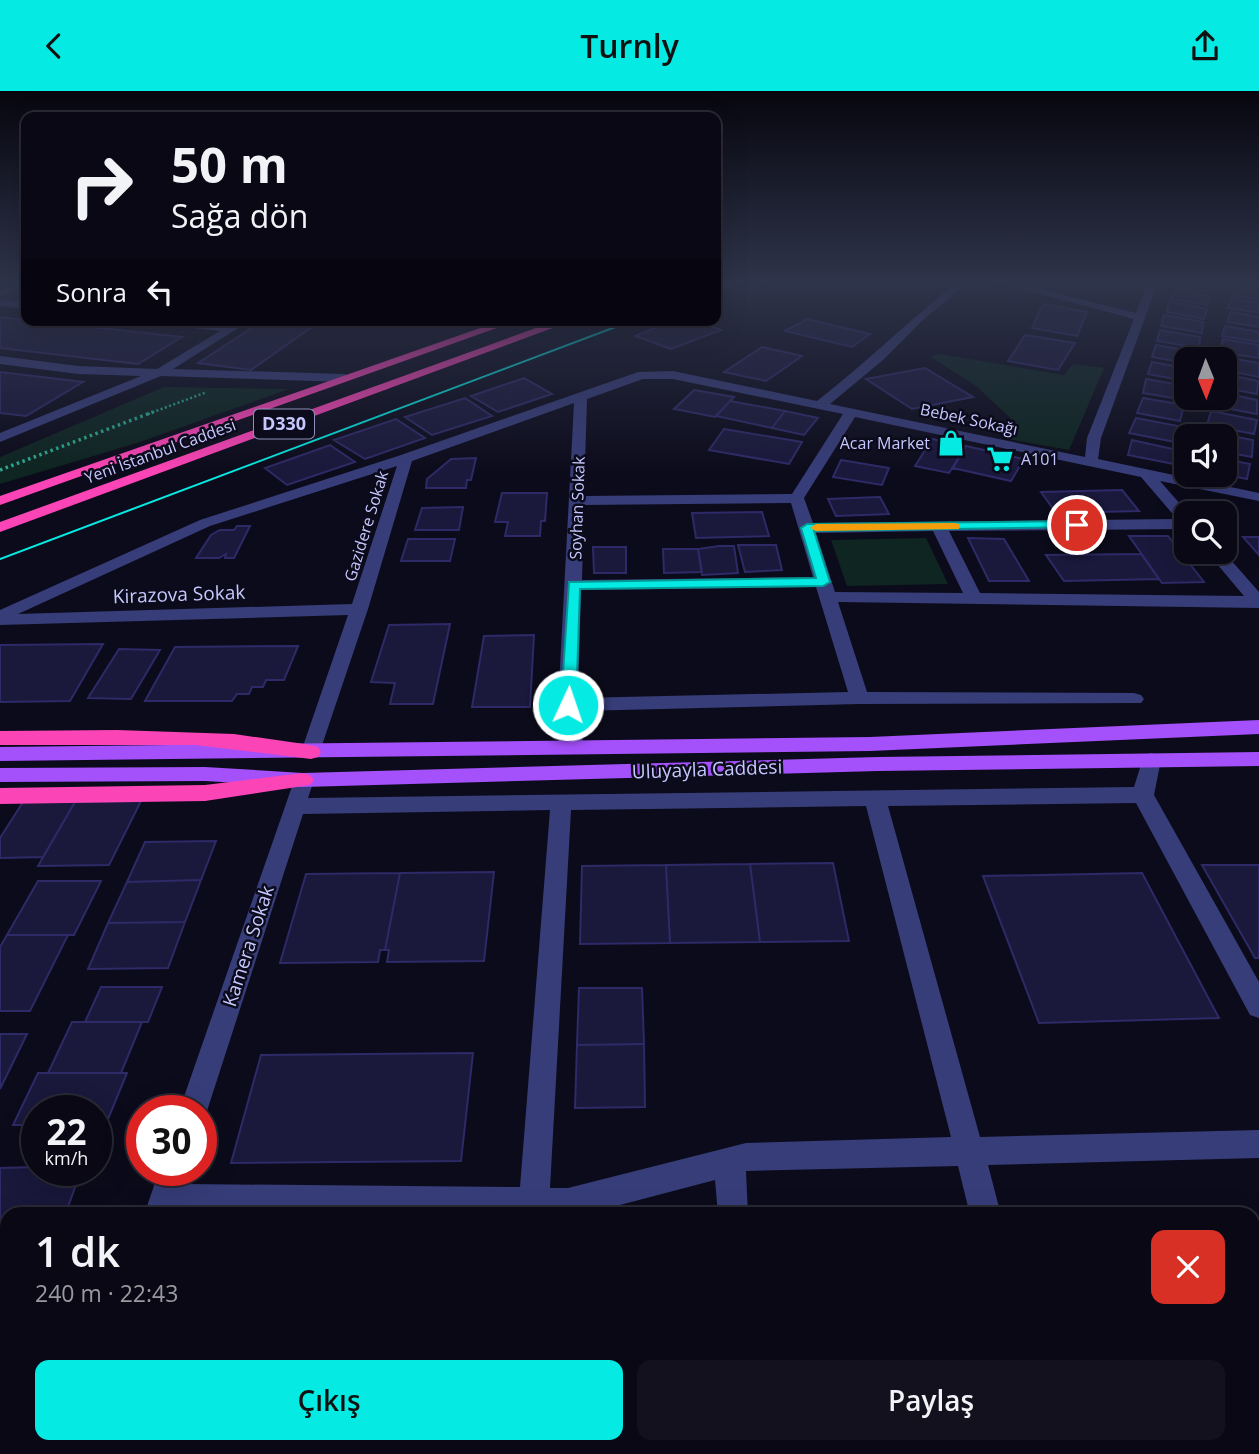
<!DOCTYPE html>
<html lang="tr">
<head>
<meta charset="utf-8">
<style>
  :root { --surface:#090814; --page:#12111d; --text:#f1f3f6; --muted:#999aa0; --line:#292934; --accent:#05ebe3 }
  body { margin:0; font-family:"Open Sans",sans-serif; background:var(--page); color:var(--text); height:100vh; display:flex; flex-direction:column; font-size:26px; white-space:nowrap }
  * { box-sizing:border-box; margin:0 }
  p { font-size:23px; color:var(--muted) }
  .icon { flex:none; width:38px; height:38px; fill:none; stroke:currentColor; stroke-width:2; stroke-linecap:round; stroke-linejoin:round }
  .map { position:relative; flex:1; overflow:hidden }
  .details { position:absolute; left:0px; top:1116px; width:1260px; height:247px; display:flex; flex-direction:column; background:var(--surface); border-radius:21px 21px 0 0; box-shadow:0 7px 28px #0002,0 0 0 2px var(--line) }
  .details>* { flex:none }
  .hud { position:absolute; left:21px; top:21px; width:700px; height:214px; border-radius:14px; box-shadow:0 7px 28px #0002,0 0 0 2px var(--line); background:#090814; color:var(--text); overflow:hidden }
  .needle { width:46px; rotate:179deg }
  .buttons { position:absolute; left:1174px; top:256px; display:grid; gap:14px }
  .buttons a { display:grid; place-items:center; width:63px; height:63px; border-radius:14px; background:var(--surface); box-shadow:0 7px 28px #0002,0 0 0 2px var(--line); font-size:35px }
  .speed { position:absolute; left:21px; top:1004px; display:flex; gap:14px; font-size:35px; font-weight:700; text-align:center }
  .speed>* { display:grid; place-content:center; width:91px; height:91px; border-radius:50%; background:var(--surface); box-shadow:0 7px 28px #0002,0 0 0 2px var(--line); line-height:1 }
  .speed small { font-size:18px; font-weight:400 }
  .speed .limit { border:10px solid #d22; background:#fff; color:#111 }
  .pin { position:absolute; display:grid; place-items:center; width:60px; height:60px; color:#fff; margin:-30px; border:4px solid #fff; border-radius:50%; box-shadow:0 2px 7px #0007 }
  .me { position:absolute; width:77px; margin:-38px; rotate:3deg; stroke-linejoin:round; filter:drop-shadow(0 0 5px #0008) }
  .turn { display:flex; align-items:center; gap:24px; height:147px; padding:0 35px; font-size:32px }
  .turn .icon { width:91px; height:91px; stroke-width:2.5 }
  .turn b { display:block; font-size:49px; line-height:60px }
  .then { display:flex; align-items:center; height:66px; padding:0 35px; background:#0003; gap:14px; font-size:26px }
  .round { display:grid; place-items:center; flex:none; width:74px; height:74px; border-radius:14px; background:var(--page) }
  .head { display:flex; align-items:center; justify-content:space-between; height:119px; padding:0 35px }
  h1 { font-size:42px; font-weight:600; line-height:52px }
  .action { display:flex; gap:14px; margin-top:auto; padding:14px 35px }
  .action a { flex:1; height:80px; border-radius:14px; background:var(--accent); color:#111; font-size:28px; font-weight:600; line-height:80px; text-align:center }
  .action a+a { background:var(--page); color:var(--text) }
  header { display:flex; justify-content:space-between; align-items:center; height:91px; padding:0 35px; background:var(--accent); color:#111; font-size:32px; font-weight:600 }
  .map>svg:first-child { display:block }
</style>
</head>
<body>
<header><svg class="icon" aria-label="back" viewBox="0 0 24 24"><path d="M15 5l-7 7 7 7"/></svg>Turnly<svg class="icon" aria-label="share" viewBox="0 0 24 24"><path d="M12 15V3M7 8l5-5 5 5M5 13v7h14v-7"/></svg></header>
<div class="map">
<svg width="1259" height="1363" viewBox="0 0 1259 1363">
  <rect width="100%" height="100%" fill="#0c0b1b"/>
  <path fill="#0e2521" d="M 939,263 L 1064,284 L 1073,273 L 1104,277 L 1069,359 L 1002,347 L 1018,334 L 976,295 L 931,266 Z
    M 164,296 L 289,298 L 137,352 L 0,393 L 0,366 Z
    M 926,447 L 948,493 L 847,495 L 831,449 Z"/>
  <path fill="#1a183b" stroke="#2e2a67" stroke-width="2" d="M 1176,191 L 1204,191 L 1211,192 L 1208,201 L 1174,196 Z
    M 1235,195 L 1259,198 L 1259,208 L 1232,204 Z
    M 1174,199 L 1210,205 L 1207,214 L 1171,208 Z
    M 20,200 L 26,200 L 26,205 L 14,211 L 0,209 Z
    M 1231,207 L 1259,212 L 1259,222 L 1228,217 Z
    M 1169,211 L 1207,218 L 1204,228 L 1167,221 Z
    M 1043,213 L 1087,221 L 1077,245 L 1032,237 Z
    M 1231,221 L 1259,226 L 1259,236 L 1227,231 Z
    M 1164,224 L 1203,231 L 1202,242 L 1161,235 Z
    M 0,226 L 26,229 L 182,246 L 138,273 L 0,257 Z
    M 807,228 L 870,243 L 852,256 L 785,240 Z
    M 264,229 L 322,229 L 251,279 L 198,272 Z
    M 675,229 L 693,229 L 721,239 L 671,258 L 635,245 Z
    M 1225,235 L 1259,241 L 1259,251 L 1222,245 Z
    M 1160,239 L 1200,246 L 1199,257 L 1157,250 Z
    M 1025,244 L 1075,252 L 1058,279 L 1008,270 Z
    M 1223,248 L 1259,254 L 1259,267 L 1220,261 Z
    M 1156,254 L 1196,261 L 1194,268 L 1186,268 L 1186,272 L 1152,266 Z
    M 762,256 L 802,265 L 766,290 L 724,281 Z
    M 1217,265 L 1259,272 L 1259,286 L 1225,279 L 1225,268 L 1217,268 Z
    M 1152,271 L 1186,277 L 1186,290 L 1148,283 Z
    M 925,277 L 973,306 L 912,318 L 866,288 Z
    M 0,281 L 83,291 L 26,325 L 0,322 Z
    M 1225,283 L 1258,290 L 1257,303 L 1225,297 Z
    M 524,287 L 552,303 L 498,321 L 471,305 Z
    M 1146,288 L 1186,295 L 1185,309 L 1143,302 Z
    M 694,299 L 734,306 L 715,326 L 674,318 Z
    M 1225,302 L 1257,309 L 1257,323 L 1209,314 L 1211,306 L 1225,306 Z
    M 465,307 L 492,325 L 432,344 L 405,326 Z
    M 1143,307 L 1184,314 L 1180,330 L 1137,322 Z
    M 730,310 L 785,320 L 772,337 L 716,325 Z
    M 785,320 L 818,327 L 804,344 L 772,337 Z
    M 1211,320 L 1257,329 L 1254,343 L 1207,334 Z
    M 1136,327 L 1178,335 L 1175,351 L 1129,342 Z
    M 396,328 L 425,347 L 365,368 L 334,349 Z
    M 724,338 L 802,351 L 789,373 L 709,359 Z
    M 1204,340 L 1253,349 L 1252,366 L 1225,361 L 1225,345 L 1203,345 Z
    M 932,348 L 966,355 L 949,382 L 915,375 Z
    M 1132,349 L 1182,360 L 1179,374 L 1128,364 Z
    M 330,354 L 355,371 L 287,394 L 265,377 Z
    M 966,355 L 1024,368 L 1011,390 L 953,377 Z
    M 476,367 L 471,389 L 467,389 L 466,397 L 426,397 L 427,388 L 451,368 Z
    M 1225,368 L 1250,373 L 1247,388 L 1223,383 L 1225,383 Z
    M 841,369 L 889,377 L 882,394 L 833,386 Z
    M 1122,399 L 1139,420 L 1056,422 L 1041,401 Z
    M 502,402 L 547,402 L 545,430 L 541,430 L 540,445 L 505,445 L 508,431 L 495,431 Z
    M 880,406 L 889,423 L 836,425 L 828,408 Z
    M 463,416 L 459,439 L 415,439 L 422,417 Z
    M 762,421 L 769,445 L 696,447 L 692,422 Z
    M 237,435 L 250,435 L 234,467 L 225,467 L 226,463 L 219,467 L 196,467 L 211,444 L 220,439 L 234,439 Z
    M 1129,445 L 1168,445 L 1204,491 L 1162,492 Z
    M 1243,446 L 1259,446 L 1259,464 Z
    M 968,447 L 1004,448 L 1029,490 L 989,490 Z
    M 408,448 L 455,448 L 450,470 L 401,470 Z
    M 738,454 L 776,454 L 782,479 L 745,481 Z
    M 719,455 L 734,455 L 738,482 L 702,484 L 698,458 Z
    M 593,456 L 626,456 L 626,482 L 594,482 Z
    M 663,458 L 698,458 L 702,481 L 664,482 Z
    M 1141,463 L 1159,488 L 1064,490 L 1046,464 Z
    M 450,533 L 433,613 L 390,613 L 395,592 L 371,591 L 389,534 Z
    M 534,544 L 530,616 L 472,616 L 484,545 Z
    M 103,553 L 70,610 L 0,611 L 0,554 Z
    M 298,555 L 284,589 L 266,589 L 263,596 L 252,596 L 249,603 L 237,603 L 232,610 L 145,610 L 175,556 Z
    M 119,558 L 160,559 L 131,608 L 88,607 Z
    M 141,710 L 109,774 L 38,775 L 75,711 Z
    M 23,711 L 75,711 L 43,766 L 0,767 L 0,747 Z
    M 216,750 L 201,789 L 127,791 L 145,751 Z
    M 833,772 L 849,850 L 760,851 L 750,773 Z
    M 750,773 L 760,851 L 670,852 L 666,774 Z
    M 666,774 L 670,852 L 580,853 L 582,775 Z
    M 1202,774 L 1259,774 L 1259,867 L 1255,867 Z
    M 494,781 L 484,870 L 387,871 L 389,859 L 385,859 L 400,782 Z
    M 400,782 L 385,859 L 380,859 L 378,871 L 280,872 L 306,783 Z
    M 1142,782 L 1219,927 L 1039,932 L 983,785 Z
    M 201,789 L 185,831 L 108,832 L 127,791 Z
    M 38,790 L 101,790 L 74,844 L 7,844 Z
    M 185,831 L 168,877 L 88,878 L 108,832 Z
    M 7,844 L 68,844 L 30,920 L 0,920 L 0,856 Z
    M 101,896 L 162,896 L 148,931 L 85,931 Z
    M 579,897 L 642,897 L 644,953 L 577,954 Z
    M 72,931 L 142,931 L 121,982 L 48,982 Z
    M 0,943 L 27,943 L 0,998 Z
    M 644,953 L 645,1016 L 575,1017 L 577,954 Z
    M 473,962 L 461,1070 L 231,1072 L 261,964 Z
    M 38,982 L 127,982 L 106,1033 L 96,1033 L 96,1020 L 37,1020 L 37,1034 L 13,1034 Z
    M 37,1076 L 37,1080 L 81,1080 L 65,1124 L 7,1124 L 7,1206 L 0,1207 L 0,1077 Z
    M 924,1120 L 924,1124 L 814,1122 Z
    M 849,1356 L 978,1356 L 980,1363 L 850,1363 Z
    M 1083,1356 L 1239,1356 L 1242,1363 L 1085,1363 Z"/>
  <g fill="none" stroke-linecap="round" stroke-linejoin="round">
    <path stroke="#2fa991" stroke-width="2.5" stroke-dasharray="2 2.5" stroke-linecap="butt" d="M 148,323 L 207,301"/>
    <path stroke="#2fa991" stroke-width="3.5" stroke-dasharray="2.5 3.5" stroke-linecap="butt" d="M 0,379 L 153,321"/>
    <path fill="#373d79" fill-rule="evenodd" d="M 18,191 L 26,191 L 26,195 L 0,206 L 0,199 Z
      M 958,191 L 969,191 L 924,228 L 883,269 L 830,313 L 1085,366 L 1087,347 L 1134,228 L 995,191 L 1011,191 L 1136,222 L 1148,191 L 1158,191 L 1101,347 L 1098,368 L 1259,402 L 1259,410 L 1160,390 L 1188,422 L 1186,438 L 949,440 L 980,502 L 1244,505 L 1206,460 L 1223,460 L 1259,501 L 1259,517 L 838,511 L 867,601 L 1134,602 L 1141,604 L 1144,608 L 1141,612 L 859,613 L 579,620 L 584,657 L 581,662 L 567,662 L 558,614 L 574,312 L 412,370 L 368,518 L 318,666 L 304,666 L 301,661 L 348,524 L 0,534 L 0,519 L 200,429 L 401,364 L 638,281 L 673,280 L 817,310 C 866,272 909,229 958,191 ZM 643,288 L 673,288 L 843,323 L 792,403 L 584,405 L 587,308 ZM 855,326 L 1141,386 L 1177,428 L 813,432 L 804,407 ZM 397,375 L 352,513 L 18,523 L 210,435 ZM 791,412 L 813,486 L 582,489 L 584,414 ZM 933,440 L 963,502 L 835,501 L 816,442 ZM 816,496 L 848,601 L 578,607 L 581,499 Z
      M 0,209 L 26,212 L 26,218 L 0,215 Z
      M 146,229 L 182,229 L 229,234 L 238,229 L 251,229 L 173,278 L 345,283 L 351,287 L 345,291 L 161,285 L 0,351 L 0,342 L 141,285 L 78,283 L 0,273 L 0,265 L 78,275 L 157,278 L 220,240 L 151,232 Z
      M 1151,662 L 1158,664 L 1161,669 L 1154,704 L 1259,891 L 1259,927 L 1250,924 L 1136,712 L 888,715 L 980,1046 L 1259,1039 L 1259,1067 L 988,1074 L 1001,1124 L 970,1124 L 958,1075 L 746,1080 L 748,1124 L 718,1124 L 715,1089 L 582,1124 L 144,1124 L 159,1080 L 189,1080 L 185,1093 L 520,1096 L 550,719 L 303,723 L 207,1020 L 201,1030 L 201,1020 L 179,1020 L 296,684 L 303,682 L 310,684 L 314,689 L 308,707 L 1134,696 L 1144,664 ZM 866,715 L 951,1046 L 746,1052 L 568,1097 L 550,1097 L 571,719 Z
      M 0,1283 L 7,1283 L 7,1317 L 0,1317 Z
      M 64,1356 L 100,1356 L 98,1363 L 62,1363 Z
      M 735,1356 L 771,1356 L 771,1363 L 735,1363 Z
      M 1028,1356 L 1064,1356 L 1066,1363 L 1030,1363 Z"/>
    <path fill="#a450fb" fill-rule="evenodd" d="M 1259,629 L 1259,643 L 870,660 L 0,670 L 0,656 L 870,646 Z
      M 1259,661 L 1259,675 L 878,680 L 303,696 L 205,690 L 0,691 L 0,677 L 205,676 L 303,682 L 878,666 Z"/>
    <path fill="#fb44b5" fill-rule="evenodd" d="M 503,229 L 519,229 L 0,414 L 0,405 Z
      M 558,229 L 574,229 L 0,441 L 0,431 Z
      M 117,639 L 234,643 L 311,654 L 318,656 L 321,661 L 318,666 L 311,668 L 195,654 L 0,654 L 0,640 Z
      M 303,682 L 310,684 L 314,689 L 310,694 L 205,710 L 0,713 L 0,697 L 205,694 Z"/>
    <path stroke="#05ebe3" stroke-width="2" d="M 716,198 L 735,191
      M 0,468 L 634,229"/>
  </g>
  <linearGradient id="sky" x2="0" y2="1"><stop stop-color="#07060f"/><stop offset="0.5" stop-color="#2e344a"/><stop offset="1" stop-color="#2e344a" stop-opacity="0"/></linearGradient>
  <rect width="1259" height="382" fill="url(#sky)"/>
  <path fill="#05ebe3" stroke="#039994" stroke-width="2" d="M 1077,430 L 1082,434 L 1081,436 L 814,440 L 830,491 L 823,495 L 580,498 L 576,614 L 568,618 L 561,614 L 569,491 L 816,487 L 801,437 L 807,433 Z"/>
  <path fill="#f59e0b" d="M 955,432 L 959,433 L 959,438 L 816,440 L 810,437 L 816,433 Z"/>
  <defs>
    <g id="shop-bare" transform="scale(2.1)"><path d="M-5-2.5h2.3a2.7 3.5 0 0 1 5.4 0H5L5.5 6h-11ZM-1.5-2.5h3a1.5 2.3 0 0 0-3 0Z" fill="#05ebe3" stroke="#0c0b1b" stroke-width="2.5" paint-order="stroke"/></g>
    <g id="supermarket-bare" transform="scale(2.1)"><path d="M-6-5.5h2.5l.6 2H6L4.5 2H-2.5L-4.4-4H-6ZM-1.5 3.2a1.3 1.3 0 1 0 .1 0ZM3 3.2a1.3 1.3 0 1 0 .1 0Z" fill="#05ebe3" stroke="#0c0b1b" stroke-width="2.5" paint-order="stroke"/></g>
  </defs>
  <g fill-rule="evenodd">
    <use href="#shop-bare" x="951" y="352"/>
    <use href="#supermarket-bare" x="1000" y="368"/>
  </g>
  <g text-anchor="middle" stroke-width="5" stroke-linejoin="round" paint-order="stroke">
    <g font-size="16" fill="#c6c7fe" stroke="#0c0b1b">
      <text transform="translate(969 328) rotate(12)" y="6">Bebek Sokağı</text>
      <text transform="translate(160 360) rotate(-20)" y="6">Yeni İstanbul Caddesi</text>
      <text transform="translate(577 417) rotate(-88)" y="6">Soyhan Sokak</text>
      <text transform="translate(366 435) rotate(-73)" y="6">Gazidere Sokak</text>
    </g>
    <g font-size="16" fill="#c6c7fe" stroke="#0c0b1b" text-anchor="end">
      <text x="930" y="358">Acar Market</text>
      <text x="1021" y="374" text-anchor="start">A101</text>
    </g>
    <rect fill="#0c0b1b" stroke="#8e8fba" stroke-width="2" x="254" y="318.5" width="60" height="29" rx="5"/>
    <g font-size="18" font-weight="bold" fill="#c6c7fe">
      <text x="284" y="339">D330</text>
    </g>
    <g font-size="19" fill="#c6c7fe" stroke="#0c0b1b">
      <text transform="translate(179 503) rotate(-2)" y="7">Kirazova Sokak</text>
      <text transform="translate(707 678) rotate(-2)" y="7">Uluyayla Caddesi</text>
      <text transform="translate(248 855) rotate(-72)" y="7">Kamera Sokak</text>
    </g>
  </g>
</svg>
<div class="buttons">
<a><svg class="needle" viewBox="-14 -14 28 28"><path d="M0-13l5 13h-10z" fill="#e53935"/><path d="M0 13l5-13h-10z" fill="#999aa0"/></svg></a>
<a><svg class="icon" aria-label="sound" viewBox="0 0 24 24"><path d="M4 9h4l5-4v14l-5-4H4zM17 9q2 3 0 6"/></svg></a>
<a><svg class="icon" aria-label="search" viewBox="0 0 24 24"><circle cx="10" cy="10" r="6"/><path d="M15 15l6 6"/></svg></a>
</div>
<div class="speed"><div>22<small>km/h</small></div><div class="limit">30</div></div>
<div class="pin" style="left:1077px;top:434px;background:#d93025"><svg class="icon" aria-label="arrive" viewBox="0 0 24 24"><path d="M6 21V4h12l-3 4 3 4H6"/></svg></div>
<svg class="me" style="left:568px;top:614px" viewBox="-20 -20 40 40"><circle r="17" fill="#05ebe3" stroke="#fff" stroke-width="3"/><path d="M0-11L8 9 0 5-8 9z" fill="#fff"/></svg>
<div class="hud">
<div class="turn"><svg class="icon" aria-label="right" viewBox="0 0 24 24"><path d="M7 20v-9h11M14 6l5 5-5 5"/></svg><div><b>50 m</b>Sağa dön</div></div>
<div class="then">Sonra<svg class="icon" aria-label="left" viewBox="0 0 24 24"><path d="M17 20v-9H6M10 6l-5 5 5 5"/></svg></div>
</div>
<section class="details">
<div class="head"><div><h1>1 dk</h1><p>240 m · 22:43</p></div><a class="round" style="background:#d93025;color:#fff"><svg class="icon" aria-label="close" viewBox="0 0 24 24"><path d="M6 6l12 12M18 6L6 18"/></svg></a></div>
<div class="action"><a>Çıkış</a><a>Paylaş</a></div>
</section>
</div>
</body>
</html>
